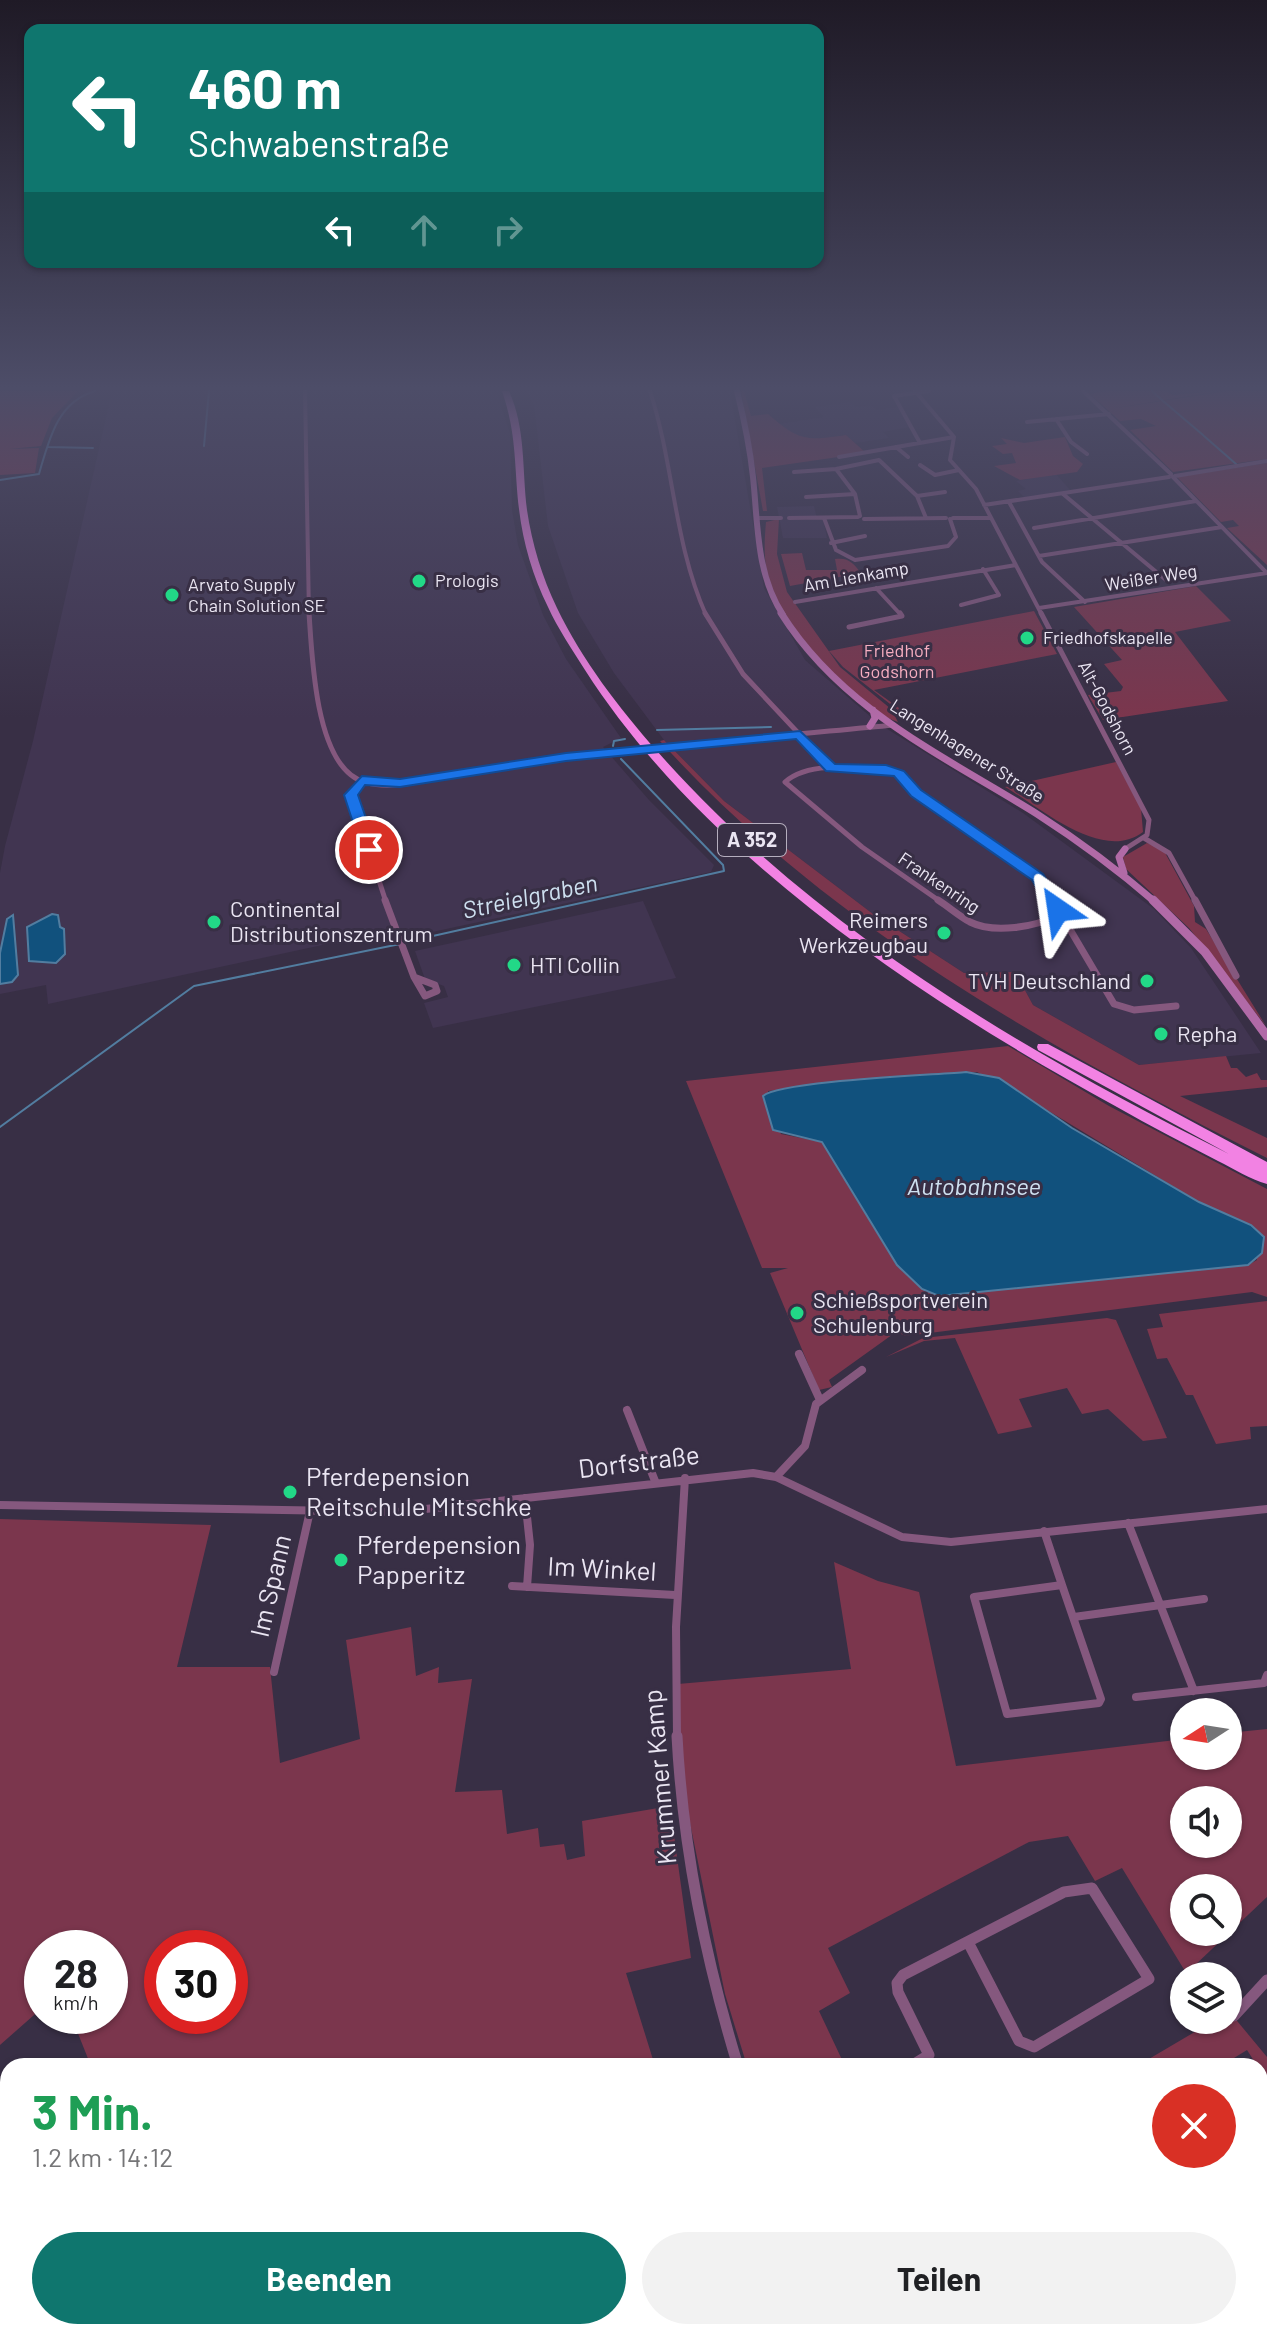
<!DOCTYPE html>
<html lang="de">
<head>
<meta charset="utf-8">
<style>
  :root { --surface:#fff; --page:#f2f2f2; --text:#202124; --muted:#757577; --accent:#0f766e }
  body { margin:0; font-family:Barlow,sans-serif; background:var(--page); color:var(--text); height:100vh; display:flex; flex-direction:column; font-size:30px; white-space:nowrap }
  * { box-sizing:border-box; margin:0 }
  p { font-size:26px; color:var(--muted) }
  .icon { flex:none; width:44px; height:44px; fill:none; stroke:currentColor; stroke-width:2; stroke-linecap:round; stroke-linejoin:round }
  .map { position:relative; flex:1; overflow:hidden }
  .sheet { position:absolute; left:0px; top:2058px; width:1268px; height:282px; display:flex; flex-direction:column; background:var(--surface); border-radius:24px 24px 0 0; box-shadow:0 2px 6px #0004 }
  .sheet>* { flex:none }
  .guide { position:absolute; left:24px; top:24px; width:800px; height:244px; border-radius:16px; box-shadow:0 2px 6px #0004; background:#0f766e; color:#fff; overflow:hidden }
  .needle { width:52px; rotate:258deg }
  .controls { position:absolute; left:1170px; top:1698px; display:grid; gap:16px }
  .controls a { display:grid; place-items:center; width:72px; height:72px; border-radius:50%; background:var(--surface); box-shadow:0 2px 6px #0004; font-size:40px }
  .speed { position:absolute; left:24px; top:1930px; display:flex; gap:16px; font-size:40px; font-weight:700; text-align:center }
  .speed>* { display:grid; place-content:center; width:104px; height:104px; border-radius:50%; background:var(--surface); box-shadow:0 2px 6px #0004; line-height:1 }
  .speed small { font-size:20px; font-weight:400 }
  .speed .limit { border:12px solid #d22; background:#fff; color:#111 }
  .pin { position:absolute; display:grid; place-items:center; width:68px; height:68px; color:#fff; margin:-34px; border:4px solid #fff; border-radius:50%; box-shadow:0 2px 8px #0007 }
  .me { position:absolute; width:88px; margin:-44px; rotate:328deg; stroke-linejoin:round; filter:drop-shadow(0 0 6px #0008) }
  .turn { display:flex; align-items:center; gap:28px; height:168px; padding:0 32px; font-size:36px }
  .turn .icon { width:104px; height:104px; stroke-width:2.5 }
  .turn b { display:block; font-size:56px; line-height:68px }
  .lanes { display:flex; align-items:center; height:76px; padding:0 32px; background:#0003; justify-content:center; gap:40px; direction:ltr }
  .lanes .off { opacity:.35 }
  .round { display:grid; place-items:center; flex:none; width:84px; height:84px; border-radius:42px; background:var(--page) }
  .summary { display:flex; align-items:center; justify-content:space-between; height:136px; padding:0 32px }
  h1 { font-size:48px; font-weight:700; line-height:60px; color:#1e9e55 }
  .primary-button { display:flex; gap:16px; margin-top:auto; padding:16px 32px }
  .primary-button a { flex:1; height:92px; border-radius:48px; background:var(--accent); color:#fff; font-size:32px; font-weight:700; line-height:92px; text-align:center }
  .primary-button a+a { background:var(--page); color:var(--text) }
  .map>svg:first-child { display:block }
</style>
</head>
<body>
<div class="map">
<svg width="1267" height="2339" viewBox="0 0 1267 2339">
  <rect width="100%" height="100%" fill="#382f45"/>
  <path fill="#413551" d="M 112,391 L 496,391 L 510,433 L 512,510 L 518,545 L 543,615 L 566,659 L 621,738 L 603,747 L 649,800 L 714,865 L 711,872 L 409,937 L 402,932 L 383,932 L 48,1004 L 46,985 L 0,994 L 0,873 L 5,846 L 33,741 Z
    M 525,391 L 730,391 L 764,588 L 805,660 L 879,724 L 1023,813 L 1154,909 L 1191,948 L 1261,1053 L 1139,1065 L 1033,1005 L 1015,972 L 964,973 L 873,914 L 724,801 L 664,740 L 614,673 L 578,613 L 548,526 L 534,405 Z
    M 850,402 L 856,407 L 871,405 L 877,410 L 898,407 L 910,427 L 883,432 L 889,438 L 855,443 L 846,435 L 810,440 L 792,435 L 779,424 L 824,417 L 815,407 Z
    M 1056,474 L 1070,490 L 1025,498 L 1018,491 L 1026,489 L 1016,481 Z
    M 814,506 L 817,519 L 823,519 L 827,538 L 783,538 L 777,507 Z
    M 643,901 L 676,978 L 433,1028 L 424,1003 L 448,997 L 444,986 L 425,979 L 415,951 Z"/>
  <path fill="#7b364d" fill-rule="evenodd" d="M 0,391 L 78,391 L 52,418 L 41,446 L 9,449 L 39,448 L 35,473 L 0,475 Z
    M 741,391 L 744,391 L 751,416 L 768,414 C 799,441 806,441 846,435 L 866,453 L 762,468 L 767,511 L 763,511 Z
    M 1106,391 L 1165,391 L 1173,395 L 1220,391 L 1109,409 L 1228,391 L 1267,391 L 1267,459 L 1173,472 L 1130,430 L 1156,426 L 1141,419 L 1120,421 L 1090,394 Z
    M 1065,437 L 1073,456 L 1083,464 L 1077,472 L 1020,480 L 994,466 L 1016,463 L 1012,453 L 1003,454 L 992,446 L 1007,444 L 1001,438 L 1024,443 Z
    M 1267,463 L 1267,565 L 1227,528 L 1239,526 L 1233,520 L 1221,522 L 1177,477 Z
    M 779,519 L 777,554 L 787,592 L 840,667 L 891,709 L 898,722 C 850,705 790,636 772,589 C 763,567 764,544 766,522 Z
    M 802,553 L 806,570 L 837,570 L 835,559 C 849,557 854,564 861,573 L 790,586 L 781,554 Z
    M 1196,586 L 1231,621 L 1175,632 L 1228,701 L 1103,720 L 1088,695 L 1121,691 L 1123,687 L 1104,664 L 1122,660 L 1074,607 Z
    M 1034,611 L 1057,654 L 874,690 L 917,721 L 913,722 L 843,667 L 829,651 Z
    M 664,740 L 724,801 L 873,914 L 964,973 L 1015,972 L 1033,1005 L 1139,1065 L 1226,1056 L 1231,1068 L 1237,1068 L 1246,1077 L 1257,1073 L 1261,1080 L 1267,1080 L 1267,1087 L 1180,1096 L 1267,1138 L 1267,1158 C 1048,1047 826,925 660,741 Z
    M 1116,762 L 1141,808 L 1143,832 C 1102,863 1041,808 1005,787 Z
    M 1147,843 L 1163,849 L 1194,906 L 1195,922 L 1206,929 L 1266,1026 L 1189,928 L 1126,869 L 1123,857 Z
    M 1008,1046 L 1109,1106 L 1267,1189 L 1267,1297 L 1252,1292 L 906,1336 L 896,1332 L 829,1380 L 832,1387 L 819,1390 L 770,1273 L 788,1268 L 762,1268 L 686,1081 ZM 977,1072 L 1047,1110 L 1199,1202 L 1251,1225 L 1257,1260 L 1248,1265 L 939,1296 L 897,1266 L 822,1142 L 781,1134 L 769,1110 L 768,1091 Z
    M 1267,1301 L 1267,1426 L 1250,1427 L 1251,1439 L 1216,1444 L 1193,1395 L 1186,1395 L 1167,1358 L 1157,1359 L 1147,1329 L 1163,1327 L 1159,1314 Z
    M 1107,1318 L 1116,1320 L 1167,1438 L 1143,1441 L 1108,1409 L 1082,1414 L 1067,1388 L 1019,1399 L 1032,1427 L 998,1434 L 955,1338 L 924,1341 L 886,1357 L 923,1338 Z
    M 0,1519 L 211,1525 L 177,1667 L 270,1667 L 280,1763 L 360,1739 L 346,1640 L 411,1627 L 416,1676 L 439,1667 L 438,1683 L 472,1679 L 455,1792 L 502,1790 L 507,1834 L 538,1828 L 540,1847 L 564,1844 L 567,1860 L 585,1856 L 582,1821 L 670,1806 L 691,1958 L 626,1973 L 655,2066 L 91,2066 L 71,2016 L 110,2016 L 110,1948 L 42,1948 L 42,2008 L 0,2045 ZM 162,1948 L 230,1948 L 230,2016 L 162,2016 Z
    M 834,1562 L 878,1581 L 919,1592 L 956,1766 L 1184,1739 L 1184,1756 L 1228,1756 L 1228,1733 L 1267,1729 L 1267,1897 L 1193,1967 L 1200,1976 L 1188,1976 L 1122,1868 L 1095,1881 L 1068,1836 L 1029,1842 L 828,1948 L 850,1993 L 819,2011 L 845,2066 L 747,2066 L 725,1994 L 682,1784 L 678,1684 L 851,1669 ZM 1184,1800 L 1228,1800 L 1228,1844 L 1184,1844 ZM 1184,1888 L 1228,1888 L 1228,1932 L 1184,1932 Z
    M 1228,2010 L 1267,2057 L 1267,2081 L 1247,2050 L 1221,2066 L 1137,2066 L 1215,2020 L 1228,2020 Z
    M 8,2128 L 8,2332 L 634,2332 L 637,2339 L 0,2339 L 0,2132 Z"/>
  <path fill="#11517d" stroke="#527da0" stroke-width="2" d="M 52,914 L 58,915 L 60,927 L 64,929 L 65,954 L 56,963 L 29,961 L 27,927 Z
    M 13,915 L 18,975 L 12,982 L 0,984 L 0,953 L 7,919 Z
    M 966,1072 L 999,1078 L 1072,1128 L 1199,1202 L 1251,1225 L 1264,1237 L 1262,1253 L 1248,1265 L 939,1296 L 922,1289 L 897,1265 L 822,1142 L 773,1130 L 763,1096 C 780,1081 934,1075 966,1072 Z"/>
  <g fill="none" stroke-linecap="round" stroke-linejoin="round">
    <path stroke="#527da0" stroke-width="2" d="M 1152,391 L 1162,400
      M 1163,401 L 1203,435
      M 1204,436 L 1236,464
      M 204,446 L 209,391
      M 48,447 L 93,448
      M 0,480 L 39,474 C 49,440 57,402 95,391
      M 657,730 L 771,727
      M 613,746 L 614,741 L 625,739
      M 406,942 L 724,871 L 723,865 L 621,759
      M 0,1127 L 194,986 L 400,944"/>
    <path stroke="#85587e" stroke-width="4" d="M 305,391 L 309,615
      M 650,391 C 674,465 674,544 706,615
      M 915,391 L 954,437 L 950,460 L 976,489 L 1042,615
      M 1083,391 L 1171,474
      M 1056,419 L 1071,442 L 1087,454
      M 1027,422 L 1109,414
      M 920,443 L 894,396 L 929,391
      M 896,447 L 908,457
      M 839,457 L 954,437
      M 920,465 L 935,475 L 959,470
      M 794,472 L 836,469
      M 1175,476 L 1267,461
      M 1173,477 L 1267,573
      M 1063,494 L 1166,580
      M 917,496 L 945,492
      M 806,497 L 855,494
      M 1009,502 L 1042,562 L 1085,602
      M 984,505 L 1169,477
      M 860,516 L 855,494 L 836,469 L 879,460 L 917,496 L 926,518
      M 757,518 L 781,518
      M 789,518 L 858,517
      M 824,518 L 836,550 L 855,560 L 948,546 L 956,537 L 950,519
      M 953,518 L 991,518
      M 864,519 L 946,518
      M 1034,528 L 1196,501
      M 831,543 L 865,536
      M 1039,556 L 1222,527
      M 876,588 L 901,615
      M 795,602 L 1016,565
      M 961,605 L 999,595 L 983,569
      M 1039,608 L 1267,573"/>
    <path stroke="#85587e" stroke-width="5" d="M 309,613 C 312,656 315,747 351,775 C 377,796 429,779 458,774 C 603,751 748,739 894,725
      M 705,613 L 743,674 L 831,768
      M 1041,613 L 1149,820 L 1147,835 L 1125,849
      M 849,627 L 902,616 L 900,613
      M 362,780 L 351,795 L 386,902
      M 1144,838 L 1169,853 L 1196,902
      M 941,902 L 862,847 L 785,782 C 811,759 863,769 896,771 L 916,793 L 1038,877 L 1054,902"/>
    <path stroke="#85587e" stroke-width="7" d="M 385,900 L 414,977
      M 938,900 C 949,907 959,916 970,922 C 994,934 1036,927 1058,915 L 1053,900
      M 1195,900 L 1236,976
      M 1056,918 L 1065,921 L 1114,1004 L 1134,1010 L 1176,1006
      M 414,977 L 435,985 L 437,991 L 425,996 Z"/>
    <path stroke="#85587e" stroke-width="8" d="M 799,1354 L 820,1400
      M 627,1410 L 655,1481
      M 776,1477 L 805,1446 L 816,1404 L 862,1370
      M 525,1498 L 530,1545 L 527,1587
      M 0,1505 L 398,1512 L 753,1473 L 776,1477 L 902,1537 L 951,1542 L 1267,1509
      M 1128,1523 L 1194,1691
      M 1044,1531 L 1062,1585
      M 1062,1585 L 1101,1699 L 1099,1703 L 1007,1714 L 974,1597 Z
      M 512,1586 L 675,1595
      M 1074,1617 L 1204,1599
      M 274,1672 L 310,1511
      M 1136,1697 L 1264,1683 L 1267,1675
      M 677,1738 L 676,1627 L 685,1478"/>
    <path stroke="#85587e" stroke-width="11" d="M 677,1736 C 683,1850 705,1958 738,2066
      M 1234,2016 L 1267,1980
      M 911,2066 L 929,2055 L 898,1992 L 897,1983 L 903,1975 L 1064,1892 L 1092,1888 L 1149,1979 L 1034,2047 L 1019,2041 L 968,1942
      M 1260,2130 L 1267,2126
      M 836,2332 L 839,2339
      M 912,2332 L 915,2339
      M 1001,2332 L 1006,2339
      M 1084,2332 L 1089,2339"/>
    <path stroke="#b16aa7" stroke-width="6" d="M 737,391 C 744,419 750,448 753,477 C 758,524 756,574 783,615"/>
    <path stroke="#b16aa7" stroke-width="7" d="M 781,613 C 842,710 944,756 1037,814 C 1079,841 1118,870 1155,902
      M 870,726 L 875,718 L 873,710
      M 1124,873 L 1119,857 L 1125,849"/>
    <path stroke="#b16aa7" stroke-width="9" d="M 1153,900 L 1205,952 L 1267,1036"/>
    <path fill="#f282e3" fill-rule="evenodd" d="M 502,391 L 509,391 C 526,429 522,469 527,510 C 532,544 542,577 557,608 C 582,660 619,708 657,751 C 810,925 1023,1052 1229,1154 L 1038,1050 L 1037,1047 L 1038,1044 L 1048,1044 L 1267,1162 L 1267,1184 C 1250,1179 1234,1169 1218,1161 C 1184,1143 1150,1126 1117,1107 C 925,1002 704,856 585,670 C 572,649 558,629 548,607 C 533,577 523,543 519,509 C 514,465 517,435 502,391 Z"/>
  </g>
  <linearGradient id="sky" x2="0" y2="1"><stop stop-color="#1f1a26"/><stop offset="0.54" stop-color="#4d4d68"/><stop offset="1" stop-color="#4d4d68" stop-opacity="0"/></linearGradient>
  <rect width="1267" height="718" fill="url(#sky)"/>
  <path fill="#1a73e8" stroke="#114b97" stroke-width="2" d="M 800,731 L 835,764 L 886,765 L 904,771 L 921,790 L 1043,874 L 1065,910 L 1063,913 L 1052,913 L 1032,880 L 911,796 L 894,776 L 826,771 L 796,739 L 566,761 L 400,787 L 365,785 L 358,795 L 377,850 L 369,854 L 362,850 L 344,795 L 362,776 L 400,779 L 566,753 Z"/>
  <g fill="#22d887" stroke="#382f45" stroke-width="3">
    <circle cx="419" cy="581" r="8"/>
    <circle cx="172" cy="595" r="8"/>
    <circle cx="1027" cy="638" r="8"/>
    <circle cx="214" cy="922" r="8"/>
    <circle cx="944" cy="933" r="8"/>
    <circle cx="514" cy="965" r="8"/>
    <circle cx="1147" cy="981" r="8"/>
    <circle cx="1161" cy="1034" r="8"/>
    <circle cx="797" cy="1313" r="8"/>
    <circle cx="290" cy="1492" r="8"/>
    <circle cx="341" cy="1560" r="8"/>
  </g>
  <g text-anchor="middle" stroke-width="6" stroke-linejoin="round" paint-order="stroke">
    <g font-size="18" fill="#eae5f2" stroke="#382f45">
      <text transform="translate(856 577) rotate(-10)" y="6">Am Lienkamp</text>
      <text transform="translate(1151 578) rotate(-9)" y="6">Weißer Weg</text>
      <text transform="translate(1107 708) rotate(62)" y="6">Alt-Godshorn</text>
      <text transform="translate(967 751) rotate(32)" y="6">Langenhagener Straße</text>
      <text transform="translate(939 883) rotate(34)" y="6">Frankenring</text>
    </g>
    <g font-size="18" fill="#eae5f2" stroke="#382f45" text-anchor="start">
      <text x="435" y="587">Prologis</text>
      <text x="188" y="591">Arvato Supply<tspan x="188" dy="21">Chain Solution SE</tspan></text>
      <text x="1043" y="644">Friedhofskapelle</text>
    </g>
    <g font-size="18" fill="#f6adc0" stroke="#382f45">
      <text x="897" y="657">Friedhof<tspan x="897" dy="21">Godshorn</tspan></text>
    </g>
    <rect fill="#382f45" stroke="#b5aebe" stroke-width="2" x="718" y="824" width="68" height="32" rx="6"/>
    <g font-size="20" font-weight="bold" fill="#eae5f2">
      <text x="752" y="847">A 352</text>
    </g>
    <g font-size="22" fill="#eae5f2" stroke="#382f45" text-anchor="start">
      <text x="230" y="917">Continental<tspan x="230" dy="25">Distributionszentrum</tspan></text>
      <text x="928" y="928" text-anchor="end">Reimers<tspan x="928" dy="25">Werkzeugbau</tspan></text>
      <text x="530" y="973">HTI Collin</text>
      <text x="1131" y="989" text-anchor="end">TVH Deutschland</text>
      <text x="1177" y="1042">Repha</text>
      <text x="813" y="1308">Schießsportverein<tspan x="813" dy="25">Schulenburg</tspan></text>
    </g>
    <g font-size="24" font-style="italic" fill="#cee0f0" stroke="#382f45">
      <text transform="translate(530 897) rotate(-12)" y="8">Streielgraben</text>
      <text x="974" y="1195">Autobahnsee</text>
    </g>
    <g font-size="26" fill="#eae5f2" stroke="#382f45">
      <text transform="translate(639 1462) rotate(-7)" y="9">Dorfstraße</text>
      <text transform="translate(602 1569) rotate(3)" y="9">Im Winkel</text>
      <text transform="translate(271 1586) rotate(-77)" y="9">Im Spann</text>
      <text transform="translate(660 1777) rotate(-95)" y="9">Krummer Kamp</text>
    </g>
    <g font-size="26" fill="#eae5f2" stroke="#382f45" text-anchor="start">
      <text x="306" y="1486">Pferdepension<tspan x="306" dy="30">Reitschule Mitschke</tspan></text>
      <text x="357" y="1554">Pferdepension<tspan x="357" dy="30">Papperitz</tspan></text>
    </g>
  </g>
</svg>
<div class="controls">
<a><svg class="needle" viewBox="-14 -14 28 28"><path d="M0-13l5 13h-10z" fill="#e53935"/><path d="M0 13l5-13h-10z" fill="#757577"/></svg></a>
<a><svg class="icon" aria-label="sound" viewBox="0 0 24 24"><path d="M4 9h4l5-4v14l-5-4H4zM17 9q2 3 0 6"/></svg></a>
<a><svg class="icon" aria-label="search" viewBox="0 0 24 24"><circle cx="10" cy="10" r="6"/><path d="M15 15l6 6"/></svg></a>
<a><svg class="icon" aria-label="layers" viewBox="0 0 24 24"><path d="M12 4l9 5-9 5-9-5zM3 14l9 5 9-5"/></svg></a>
</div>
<div class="speed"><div>28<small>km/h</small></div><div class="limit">30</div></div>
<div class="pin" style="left:369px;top:850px;background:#d93025"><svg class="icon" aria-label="arrive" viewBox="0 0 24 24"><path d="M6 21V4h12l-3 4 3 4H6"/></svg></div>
<svg class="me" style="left:1058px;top:910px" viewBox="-20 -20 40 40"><path d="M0-17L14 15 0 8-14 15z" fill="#1a73e8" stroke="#fff" stroke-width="4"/></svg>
<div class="guide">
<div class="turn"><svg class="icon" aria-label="left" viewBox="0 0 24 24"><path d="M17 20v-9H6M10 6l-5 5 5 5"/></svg><div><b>460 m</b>Schwabenstraße</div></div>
<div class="lanes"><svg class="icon" aria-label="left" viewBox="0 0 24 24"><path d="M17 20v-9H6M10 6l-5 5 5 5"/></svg><svg class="icon off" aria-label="ahead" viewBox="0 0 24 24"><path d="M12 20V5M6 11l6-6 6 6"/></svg><svg class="icon off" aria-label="right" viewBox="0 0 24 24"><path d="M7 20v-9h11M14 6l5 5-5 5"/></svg></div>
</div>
<section class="sheet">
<div class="summary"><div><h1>3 Min.</h1><p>1.2 km · 14:12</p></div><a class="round" style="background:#d93025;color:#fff"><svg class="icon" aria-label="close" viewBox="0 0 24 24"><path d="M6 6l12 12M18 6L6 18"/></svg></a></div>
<div class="primary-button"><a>Beenden</a><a>Teilen</a></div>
</section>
</div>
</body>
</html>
